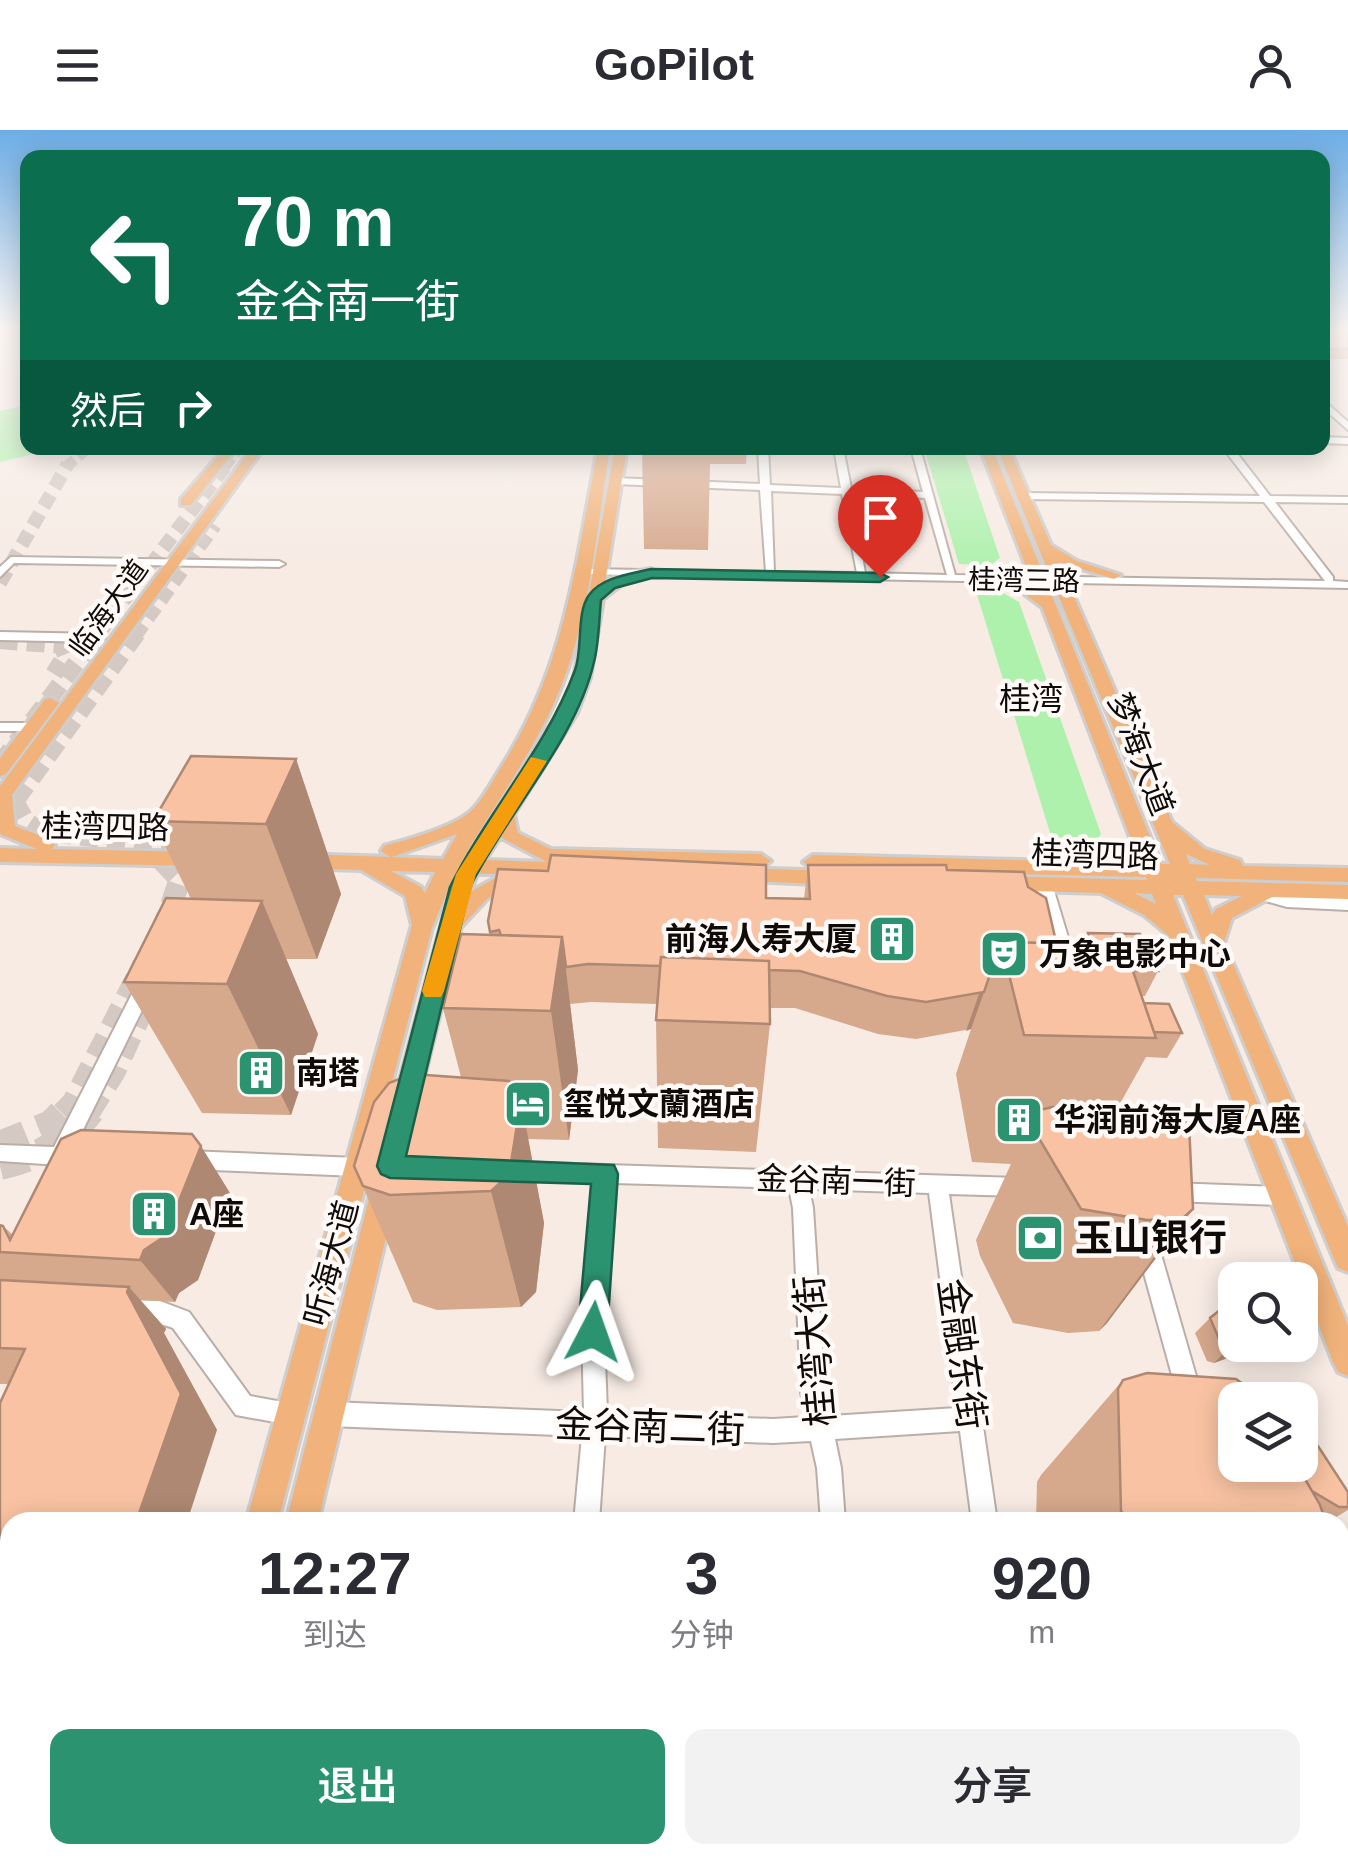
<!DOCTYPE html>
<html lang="zh">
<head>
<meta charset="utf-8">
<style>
  :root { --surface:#fff; --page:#f2f2f3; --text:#2b2b33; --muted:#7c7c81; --accent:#2b9370 }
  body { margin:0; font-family:Helvetica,"Noto Sans SC",sans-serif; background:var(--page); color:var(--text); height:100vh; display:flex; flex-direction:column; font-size:38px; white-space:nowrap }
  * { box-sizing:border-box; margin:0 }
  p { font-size:32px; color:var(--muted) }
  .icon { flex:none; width:55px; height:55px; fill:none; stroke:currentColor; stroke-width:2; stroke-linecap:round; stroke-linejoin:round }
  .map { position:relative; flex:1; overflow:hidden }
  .panel { position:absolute; left:0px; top:1382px; width:1350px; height:352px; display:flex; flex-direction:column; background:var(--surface); border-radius:30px 30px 0 0; box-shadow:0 5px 25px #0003 }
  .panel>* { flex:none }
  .hud { position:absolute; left:20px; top:20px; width:1310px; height:305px; border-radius:20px; box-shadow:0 5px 25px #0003; background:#0b6e4f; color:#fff; overflow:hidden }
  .fabs { position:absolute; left:1218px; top:1132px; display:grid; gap:20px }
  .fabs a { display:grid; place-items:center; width:100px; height:100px; border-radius:20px; background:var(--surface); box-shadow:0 5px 25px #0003; font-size:50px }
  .pin { position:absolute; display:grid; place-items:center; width:85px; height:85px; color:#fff; margin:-102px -42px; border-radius:50% 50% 50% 0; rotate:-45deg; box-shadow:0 0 10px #0007 }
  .pin .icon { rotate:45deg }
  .me { position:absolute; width:110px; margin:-55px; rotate:4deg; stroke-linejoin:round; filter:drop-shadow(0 0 8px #0008) }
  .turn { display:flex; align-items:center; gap:35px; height:210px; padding:0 50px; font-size:45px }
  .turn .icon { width:130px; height:130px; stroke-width:2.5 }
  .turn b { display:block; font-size:70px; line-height:85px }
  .then { display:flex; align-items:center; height:95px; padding:0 50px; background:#0003; gap:20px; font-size:38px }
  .eta { display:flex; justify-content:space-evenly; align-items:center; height:170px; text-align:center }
  .eta b { font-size:60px; font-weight:600; line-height:70px }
  .primary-button { display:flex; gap:20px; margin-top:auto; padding:20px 50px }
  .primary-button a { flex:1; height:115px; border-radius:20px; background:var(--accent); color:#fff; font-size:40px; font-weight:600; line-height:115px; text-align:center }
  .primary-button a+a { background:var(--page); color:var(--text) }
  header { display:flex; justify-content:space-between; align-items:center; height:130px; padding:0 50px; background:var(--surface); font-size:45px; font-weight:600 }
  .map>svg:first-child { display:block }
</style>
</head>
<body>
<header><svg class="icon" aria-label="menu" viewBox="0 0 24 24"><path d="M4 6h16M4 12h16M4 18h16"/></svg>GoPilot<svg class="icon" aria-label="person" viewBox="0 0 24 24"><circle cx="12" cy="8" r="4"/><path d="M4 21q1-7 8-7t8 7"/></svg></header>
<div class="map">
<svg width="1348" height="1733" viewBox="0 0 1348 1733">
  <rect width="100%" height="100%" fill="#f7ebe4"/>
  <path fill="#aef1ac" d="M 27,275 L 28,318 L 59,318 L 0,332 L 0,281 Z
    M 924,318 L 963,318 L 1000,428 L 990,435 L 959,434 Z
    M 975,458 L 996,459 L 1019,472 L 1101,704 L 1090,719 L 1055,719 Z
    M 860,1725 L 1022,1725 L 1023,1733 L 861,1733 Z"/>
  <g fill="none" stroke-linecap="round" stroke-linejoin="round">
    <path stroke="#d4c9c3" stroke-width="11" stroke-dasharray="11 5" stroke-linecap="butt" d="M 66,337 L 88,318
      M 225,337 L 239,318"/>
    <path stroke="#d4c9c3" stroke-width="14" stroke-dasharray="14 8" stroke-linecap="butt" d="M 0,453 L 68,334
      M 97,506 L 227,334
      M 135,506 L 215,395"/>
    <path stroke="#d4c9c3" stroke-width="18" stroke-dasharray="18 9" stroke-linecap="butt" d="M 0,510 L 62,515 L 66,525 L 54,544
      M 0,634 L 99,503
      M 15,671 L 26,691 L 43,702 L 176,718
      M 0,692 L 137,503"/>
    <path stroke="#d4c9c3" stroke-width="22" stroke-dasharray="22 11" stroke-linecap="butt" d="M 169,715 L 192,725
      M 161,729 L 180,749 L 165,793
      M 62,983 L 73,972 L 143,835
      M 89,983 L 114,943 L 154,856"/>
    <path stroke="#d4c9c3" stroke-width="28" stroke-dasharray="28 14" stroke-linecap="butt" d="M 0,1015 L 51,994 L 64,981
      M 0,1036 C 38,1027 66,1013 91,981"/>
    <g stroke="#baafa8" stroke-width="4">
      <path id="minor" d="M 1322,269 L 1348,292 L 1348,300 L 1322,277 Z
        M 1322,307 L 1348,308 L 1348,314 L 1322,313 Z
        M 758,318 L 768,318 L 770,355 L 841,358 L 834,318 L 843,318 L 851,358 L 923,362 L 911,318 L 920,318 L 955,445 L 1325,451 L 1264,372 L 1024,369 L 1019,366 L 1024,363 L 1260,366 L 1223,318 L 1233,318 L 1270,366 L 1348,367 L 1348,373 L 1275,372 L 1333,447 L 1333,451 L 1348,452 L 1348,458 L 581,444 L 581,440 L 585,439 L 766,442 L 760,360 L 615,354 L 610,351 L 615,348 L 760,354 ZM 771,361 L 842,364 L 857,443 L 774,442 ZM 852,365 L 925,368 L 947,445 L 865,443 Z
        M 11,427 L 279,431 L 285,434 L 279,437 L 14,433 L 0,447 L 0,437 Z
        M 0,502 L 100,504 L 106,508 L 100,512 L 0,510 Z
        M 0,593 L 32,593 L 39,597 L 32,601 L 0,601 Z
        M 1044,749 L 1052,754 L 1076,834 L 1067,840 L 1058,834 L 1036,754 Z
        M 1250,756 L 1287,765 L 1348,768 L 1348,780 L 1287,777 L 1244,765 L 1242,761 Z
        M 146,848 L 155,854 L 73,1020 L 77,1026 L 74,1032 L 59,1035 L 0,1031 L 0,1015 L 54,1017 L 137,854 Z
        M 188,1021 L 357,1028 L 364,1031 L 367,1037 L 364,1043 L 357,1046 L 188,1039 L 181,1036 L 178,1030 L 181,1024 Z
        M 512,1032 L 1021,1048 L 1028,1051 L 1031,1057 L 1028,1063 L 1021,1066 L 949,1064 L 997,1392 L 972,1392 L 960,1301 L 835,1309 L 841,1338 L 845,1392 L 821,1392 L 817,1338 L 811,1311 L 773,1313 L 605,1306 L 599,1392 L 574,1392 L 582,1306 L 329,1296 L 321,1292 L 317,1284 L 321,1276 L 329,1272 L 584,1282 L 582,1202 L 594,1052 L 512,1050 L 505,1047 L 502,1041 L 505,1035 ZM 614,1053 L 789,1058 L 793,1078 L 801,1262 L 806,1287 L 773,1289 L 607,1283 L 604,1202 ZM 809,1059 L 929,1063 L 957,1278 L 830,1286 L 825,1262 L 813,1078 Z
        M 1172,1053 L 1282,1057 L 1289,1060 L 1292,1066 L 1289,1072 L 1282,1075 L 1172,1071 L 1165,1068 L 1162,1062 L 1165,1056 Z
        M 1147,1104 L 1154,1107 L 1158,1114 L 1202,1267 L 1198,1275 L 1190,1279 L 1182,1275 L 1178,1267 L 1136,1114 L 1140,1107 Z
        M 130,1170 L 160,1171 L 189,1182 L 250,1266 L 299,1275 L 303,1283 L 299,1291 L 291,1295 L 236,1285 L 173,1198 C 156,1191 139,1195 122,1188 L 119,1181 L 122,1174 Z
        M 0,1532 L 10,1532 L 10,1560 L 0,1560 Z
        M 1340,1543 L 1348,1543 L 1348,1571 L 1340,1571 Z
        M 1340,1576 L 1348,1576 L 1348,1604 L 1340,1604 Z
        M 1340,1611 L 1348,1611 L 1348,1639 L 1340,1639 Z
        M 1340,1644 L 1348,1645 L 1348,1675 L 1340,1674 Z
        M 525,1725 L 555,1725 L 554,1733 L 524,1733 Z
        M 824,1725 L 854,1725 L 854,1733 L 824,1733 Z
        M 1018,1725 L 1048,1725 L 1049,1733 L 1019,1733 Z
        M 1303,1725 L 1333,1725 L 1335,1733 L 1305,1733 Z"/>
    </g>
    <g stroke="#cfcece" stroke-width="6">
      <path id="major" d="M 225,318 L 237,318 L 191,375 L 181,375 L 181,369 Z
        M 252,318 L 264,318 L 12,665 L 15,696 L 52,710 L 55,715 L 52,719 L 201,722 L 211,729 L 201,736 L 0,732 L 0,718 L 37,719 L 0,704 L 0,656 Z
        M 598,318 L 610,318 C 596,402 590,493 555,571 C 530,627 493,677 462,730 L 559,583 L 574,548 L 615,318 L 627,318 L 605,453 L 615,446 L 651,439 L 658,443 L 625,452 L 603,469 L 590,548 L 577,583 L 514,684 L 518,703 L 551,719 L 761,724 L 771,731 L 761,738 L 547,732 L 500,707 L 485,730 L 576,733 L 586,740 L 576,747 L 532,745 L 488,768 L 461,797 L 418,972 L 415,979 L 406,982 L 397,979 L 394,972 L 455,743 L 432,798 L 278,1392 L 246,1392 L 412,795 L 405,766 L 361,740 L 298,738 L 288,731 L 298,724 L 390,727 L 381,721 L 384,716 C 409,709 458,696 474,678 C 484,667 492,652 500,639 C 566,536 575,436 598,318 ZM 457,704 L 443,729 L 392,727 ZM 391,741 L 435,742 L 425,763 L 421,757 ZM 477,744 L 503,744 L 470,762 Z
        M 980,318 L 992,318 L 1161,734 L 1170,734 L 997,318 L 1009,318 L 1051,415 L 1077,431 L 1121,445 L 1114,449 L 1059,432 L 1172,692 L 1205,719 L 1240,730 L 1243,736 L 1348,738 L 1348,752 L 1196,748 L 1197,751 L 1348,755 L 1348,769 L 1272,767 L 1232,788 L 1224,813 L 1348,1097 L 1348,1142 L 1338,1138 L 1334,1129 L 1183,765 L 1173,765 L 1348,1196 L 1348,1246 L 1338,1242 L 1333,1232 L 1169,806 L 1144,785 L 1101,763 L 998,760 L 988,753 L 998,746 L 1147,750 L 1146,747 L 813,739 L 803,732 L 813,725 L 1140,733 L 1042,477 L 1022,462 L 985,449 L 992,445 L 1034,457 ZM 1186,724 L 1210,735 L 1190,734 ZM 1134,763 L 1152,764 L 1156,774 ZM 1204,765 L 1242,766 L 1216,779 L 1212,785 Z
        M 51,568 L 59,573 L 6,644 L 0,646 L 0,628 L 45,569 Z
        M 738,738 L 836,741 L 846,748 L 836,755 L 731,750 L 728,745 L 731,740 Z
        M 384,1050 L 393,1053 L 397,1061 L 318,1392 L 286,1392 L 371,1061 L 375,1053 Z
        M 154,1725 L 192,1725 L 190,1733 L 152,1733 Z
        M 206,1725 L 245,1725 L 242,1733 L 203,1733 Z"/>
    </g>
    <use href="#minor" fill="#fff" fill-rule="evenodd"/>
    <use href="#major" fill="#f1b37b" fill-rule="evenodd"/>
  </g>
  <path fill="#d6a88c" d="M 1322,201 L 1348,201 L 1348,229 L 1322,229 Z
    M 642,318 L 747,318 L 746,334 L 710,334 L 708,420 L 644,419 Z
    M 296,629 L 341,764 L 317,829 L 286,829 L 318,904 L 291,985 L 202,983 L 124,852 L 191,769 L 153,691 Z
    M 808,735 L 947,740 L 1028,757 L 1053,813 L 1084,814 L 1088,803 L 1158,841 L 1145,866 L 1142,866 L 1144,873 L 1182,903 L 1167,928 L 1146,927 L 1117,979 L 1193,1079 L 1107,1193 L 1099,1201 L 1068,1203 L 1013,1193 L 980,1126 L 976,1110 L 1011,1034 L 972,1032 L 956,944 L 971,899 L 916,909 L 878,904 L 795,878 L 770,878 L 770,894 L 756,1022 L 658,1018 L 656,890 L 657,874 L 591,872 L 570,874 L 578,940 L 569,1010 L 528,1009 L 544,1093 L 536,1162 L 521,1177 L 437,1180 L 413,1172 L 354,1036 L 461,947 L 443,878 L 490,805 L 488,791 L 548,741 L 766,768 L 804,769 Z
    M 230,1063 L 198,1150 L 179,1163 L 175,1172 L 140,1170 L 166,1199 L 164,1203 L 217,1300 L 10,1392 L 10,1453 L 0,1453 L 0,1273 L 9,1254 L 0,1254 L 0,1095 L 3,1096 L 13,1105 Z
    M 1210,1188 L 1235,1215 L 1262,1215 L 1214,1233 L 1207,1231 L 1195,1203 Z
    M 1123,1250 L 1235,1270 L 1348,1362 L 1348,1380 L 1333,1389 L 1325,1388 L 1322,1392 L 1036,1392 L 1037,1352 L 1041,1345 Z
    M 709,1725 L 812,1725 L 813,1733 L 708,1733 Z"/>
  <path fill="#ae8872" d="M 296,629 L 341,764 L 317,829 L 266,694 Z
    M 262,771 L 318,904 L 291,985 L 227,854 Z
    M 562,807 L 578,940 L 569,1010 L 551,881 Z
    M 984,862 L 971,899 L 966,901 L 979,864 Z
    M 521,970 L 544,1093 L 536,1162 L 521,1177 L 491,1061 Z
    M 201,1016 L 230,1063 L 198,1150 L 179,1163 L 175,1172 L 140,1130 Z
    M 1193,1079 L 1107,1193 L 1099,1201 L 1183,1088 Z
    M 129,1157 L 166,1199 L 164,1203 L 217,1300 L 187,1392 L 136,1392 L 127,1162 Z
    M 1237,1215 L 1262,1215 L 1214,1233 L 1229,1218 Z
    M 26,1725 L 57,1725 L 54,1733 L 23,1733 Z
    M 456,1725 L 506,1725 L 505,1733 L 455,1733 Z"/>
  <path fill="#f9c3a3" stroke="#ae8872" stroke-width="2.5" d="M 1322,201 L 1348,201 L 1348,219 L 1322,219 Z
    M 191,626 L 296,629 L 266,694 L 153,691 Z
    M 551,725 L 766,735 L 766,768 L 810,769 L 808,735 L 946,735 L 947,740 L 1024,742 L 1028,757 L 1046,768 L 1055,807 L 1052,813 L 1001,812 L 984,862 L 926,872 L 887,866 L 800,841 L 769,840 L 769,831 L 661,827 L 660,836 L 588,834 L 566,837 L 562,807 L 501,805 L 499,800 L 490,802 L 488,791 L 498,739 L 548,741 Z
    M 166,768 L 262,771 L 227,854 L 124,852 Z
    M 1088,803 L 1140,804 L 1158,841 L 1133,840 L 1124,815 L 1092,814 Z
    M 461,804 L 562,807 L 551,881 L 443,878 Z
    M 1001,812 L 1124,815 L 1156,908 L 1024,905 Z
    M 661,827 L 769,831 L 770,894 L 656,890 Z
    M 1144,873 L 1169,874 L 1182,903 L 1154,902 Z
    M 412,944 L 509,951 L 521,970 L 509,1045 L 491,1061 L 390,1065 L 363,1056 L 354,1036 L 374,972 L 389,953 Z
    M 1052,977 L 1163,981 L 1189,994 L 1193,1079 L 1183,1088 L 1147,1090 L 1081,1079 L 1037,1005 L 1032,988 L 1036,981 Z
    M 81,1000 L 192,1004 L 201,1016 L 165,1106 L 144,1120 L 140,1130 L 0,1122 L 0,1095 L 3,1096 L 10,1110 L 61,1009 Z
    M 0,1150 L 129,1157 L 127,1162 L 181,1264 L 136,1392 L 10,1392 L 10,1448 L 0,1429 L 0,1273 L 25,1219 L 0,1218 Z
    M 1235,1168 L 1235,1215 L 1237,1215 L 1229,1218 L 1222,1216 L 1210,1188 Z
    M 1147,1243 L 1236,1249 L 1254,1262 L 1258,1270 L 1235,1270 L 1235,1335 L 1297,1335 L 1320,1375 L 1325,1389 L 1322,1392 L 1131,1392 L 1121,1381 L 1118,1259 L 1123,1250 Z
    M 1300,1310 L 1318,1316 L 1348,1362 L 1348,1377 L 1339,1377 L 1312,1361 L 1297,1335 L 1300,1335 Z
    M 0,1578 L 10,1579 L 10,1725 L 26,1725 L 23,1733 L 0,1733 Z
    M 319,1725 L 456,1725 L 455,1733 L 320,1733 Z
    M 718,1725 L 812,1725 L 813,1733 L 718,1733 Z"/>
  <linearGradient id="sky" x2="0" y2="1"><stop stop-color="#6cade6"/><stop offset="0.45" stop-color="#fbf6f3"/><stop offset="1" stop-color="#fbf6f3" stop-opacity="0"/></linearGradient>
  <rect width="1348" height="444" fill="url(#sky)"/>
  <path fill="#2b9370" stroke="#1c6049" stroke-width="2.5" d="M 651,439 L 880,443 L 888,447 L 880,452 L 652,448 L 615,458 L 601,470 C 599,490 599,512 594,532 C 576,611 506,684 470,757 L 406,1026 L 614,1035 L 618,1044 L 607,1202 L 603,1212 L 593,1216 L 582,1212 L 578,1202 L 591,1054 L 390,1048 L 381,1044 L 377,1036 L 450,757 C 487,682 546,619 575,540 C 583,519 576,483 589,465 C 602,447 631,444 651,439 Z"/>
  <path fill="#f59e0b" d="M 531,627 L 547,631 L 476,744 L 444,861 L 441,867 L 425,867 L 422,861 L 456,744 Z"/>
  <defs>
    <g id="building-square" transform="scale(2.5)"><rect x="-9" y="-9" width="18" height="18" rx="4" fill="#2b9370" stroke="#fffaf7"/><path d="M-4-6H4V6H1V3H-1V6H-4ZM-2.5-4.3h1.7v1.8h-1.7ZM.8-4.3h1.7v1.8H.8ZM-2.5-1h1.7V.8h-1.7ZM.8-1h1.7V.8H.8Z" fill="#fff"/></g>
    <g id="theatre-square" transform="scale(2.5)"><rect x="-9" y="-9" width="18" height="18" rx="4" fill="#2b9370" stroke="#fffaf7"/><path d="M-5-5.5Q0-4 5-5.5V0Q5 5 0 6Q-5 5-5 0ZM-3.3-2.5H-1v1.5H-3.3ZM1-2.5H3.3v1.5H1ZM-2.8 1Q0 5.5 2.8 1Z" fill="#fff"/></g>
    <g id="hotel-square" transform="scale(2.5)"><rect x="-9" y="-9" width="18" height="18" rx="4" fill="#2b9370" stroke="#fffaf7"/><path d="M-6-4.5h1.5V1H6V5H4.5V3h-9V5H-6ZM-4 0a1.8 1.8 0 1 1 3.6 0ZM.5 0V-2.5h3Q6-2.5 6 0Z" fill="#fff"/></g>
    <g id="bank-square" transform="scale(2.5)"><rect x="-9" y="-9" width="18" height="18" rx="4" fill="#2b9370" stroke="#fffaf7"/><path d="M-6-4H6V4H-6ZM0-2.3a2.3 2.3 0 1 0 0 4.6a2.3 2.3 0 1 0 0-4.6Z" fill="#fff"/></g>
  </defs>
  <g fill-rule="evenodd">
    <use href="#building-square" x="892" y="809"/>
    <use href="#theatre-square" x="1004" y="824"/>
    <use href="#building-square" x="261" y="943"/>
    <use href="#hotel-square" x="528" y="974"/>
    <use href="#building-square" x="1019" y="990"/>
    <use href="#building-square" x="154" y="1084"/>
    <use href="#bank-square" x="1040" y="1108"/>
  </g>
  <g text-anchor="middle" stroke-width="9" stroke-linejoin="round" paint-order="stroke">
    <g font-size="28" fill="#0f0b09" stroke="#fffaf7">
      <text transform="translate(1024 450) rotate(1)" y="10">桂湾三路</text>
      <text transform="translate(108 478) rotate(-54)" y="10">临海大道</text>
    </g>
    <g font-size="32" fill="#0f0b09" stroke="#fffaf7">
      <text x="1031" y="580">桂湾</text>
    </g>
    <g font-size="32" fill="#0f0b09" stroke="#fffaf7">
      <text transform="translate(1141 624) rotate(69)" y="11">梦海大道</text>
      <text transform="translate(105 697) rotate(1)" y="11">桂湾四路</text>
      <text transform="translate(1095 725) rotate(2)" y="11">桂湾四路</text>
      <text transform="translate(836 1051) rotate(2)" y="11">金谷南一街</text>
      <text transform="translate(331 1133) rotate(-75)" y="11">听海大道</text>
    </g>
    <g font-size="32" font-weight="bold" fill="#0f0b09" stroke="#fffaf7" text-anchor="start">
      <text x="857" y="820" text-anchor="end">前海人寿大厦</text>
      <text x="1039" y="835">万象电影中心</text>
      <text x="296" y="954">南塔</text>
      <text x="563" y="985">玺悦文蘭酒店</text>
      <text x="1054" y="1001">华润前海大厦A座</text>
      <text x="189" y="1095">A座</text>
    </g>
    <g font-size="38" font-weight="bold" fill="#0f0b09" stroke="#fffaf7" text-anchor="start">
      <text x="1075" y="1121">玉山银行</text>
    </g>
    <g font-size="38" fill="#0f0b09" stroke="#fffaf7">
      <text transform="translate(815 1221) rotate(-95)" y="13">桂湾大街</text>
      <text transform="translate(962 1224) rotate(82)" y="13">金融东街</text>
      <text transform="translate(650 1297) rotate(2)" y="13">金谷南二街</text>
    </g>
  </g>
</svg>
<div class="fabs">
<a><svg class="icon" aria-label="search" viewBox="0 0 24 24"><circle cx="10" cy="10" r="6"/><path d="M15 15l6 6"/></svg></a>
<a><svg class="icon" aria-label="layers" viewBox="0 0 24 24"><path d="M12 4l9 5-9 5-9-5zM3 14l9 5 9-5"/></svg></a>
</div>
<div class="pin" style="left:880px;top:447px;background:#d93025"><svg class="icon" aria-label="arrive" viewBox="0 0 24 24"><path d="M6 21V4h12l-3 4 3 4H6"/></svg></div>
<svg class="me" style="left:593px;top:1202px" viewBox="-20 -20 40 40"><path d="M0-17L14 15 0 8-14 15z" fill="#2b9370" stroke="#fff" stroke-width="4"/></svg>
<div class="hud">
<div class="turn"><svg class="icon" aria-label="left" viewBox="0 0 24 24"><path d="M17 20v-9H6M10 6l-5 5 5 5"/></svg><div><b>70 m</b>金谷南一街</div></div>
<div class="then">然后<svg class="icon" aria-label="right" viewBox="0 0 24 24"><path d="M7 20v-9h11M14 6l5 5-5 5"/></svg></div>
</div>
<section class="panel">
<div class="eta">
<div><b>12:27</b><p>到达</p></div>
<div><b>3</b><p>分钟</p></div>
<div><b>920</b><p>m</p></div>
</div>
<div class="primary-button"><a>退出</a><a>分享</a></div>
</section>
</div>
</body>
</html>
